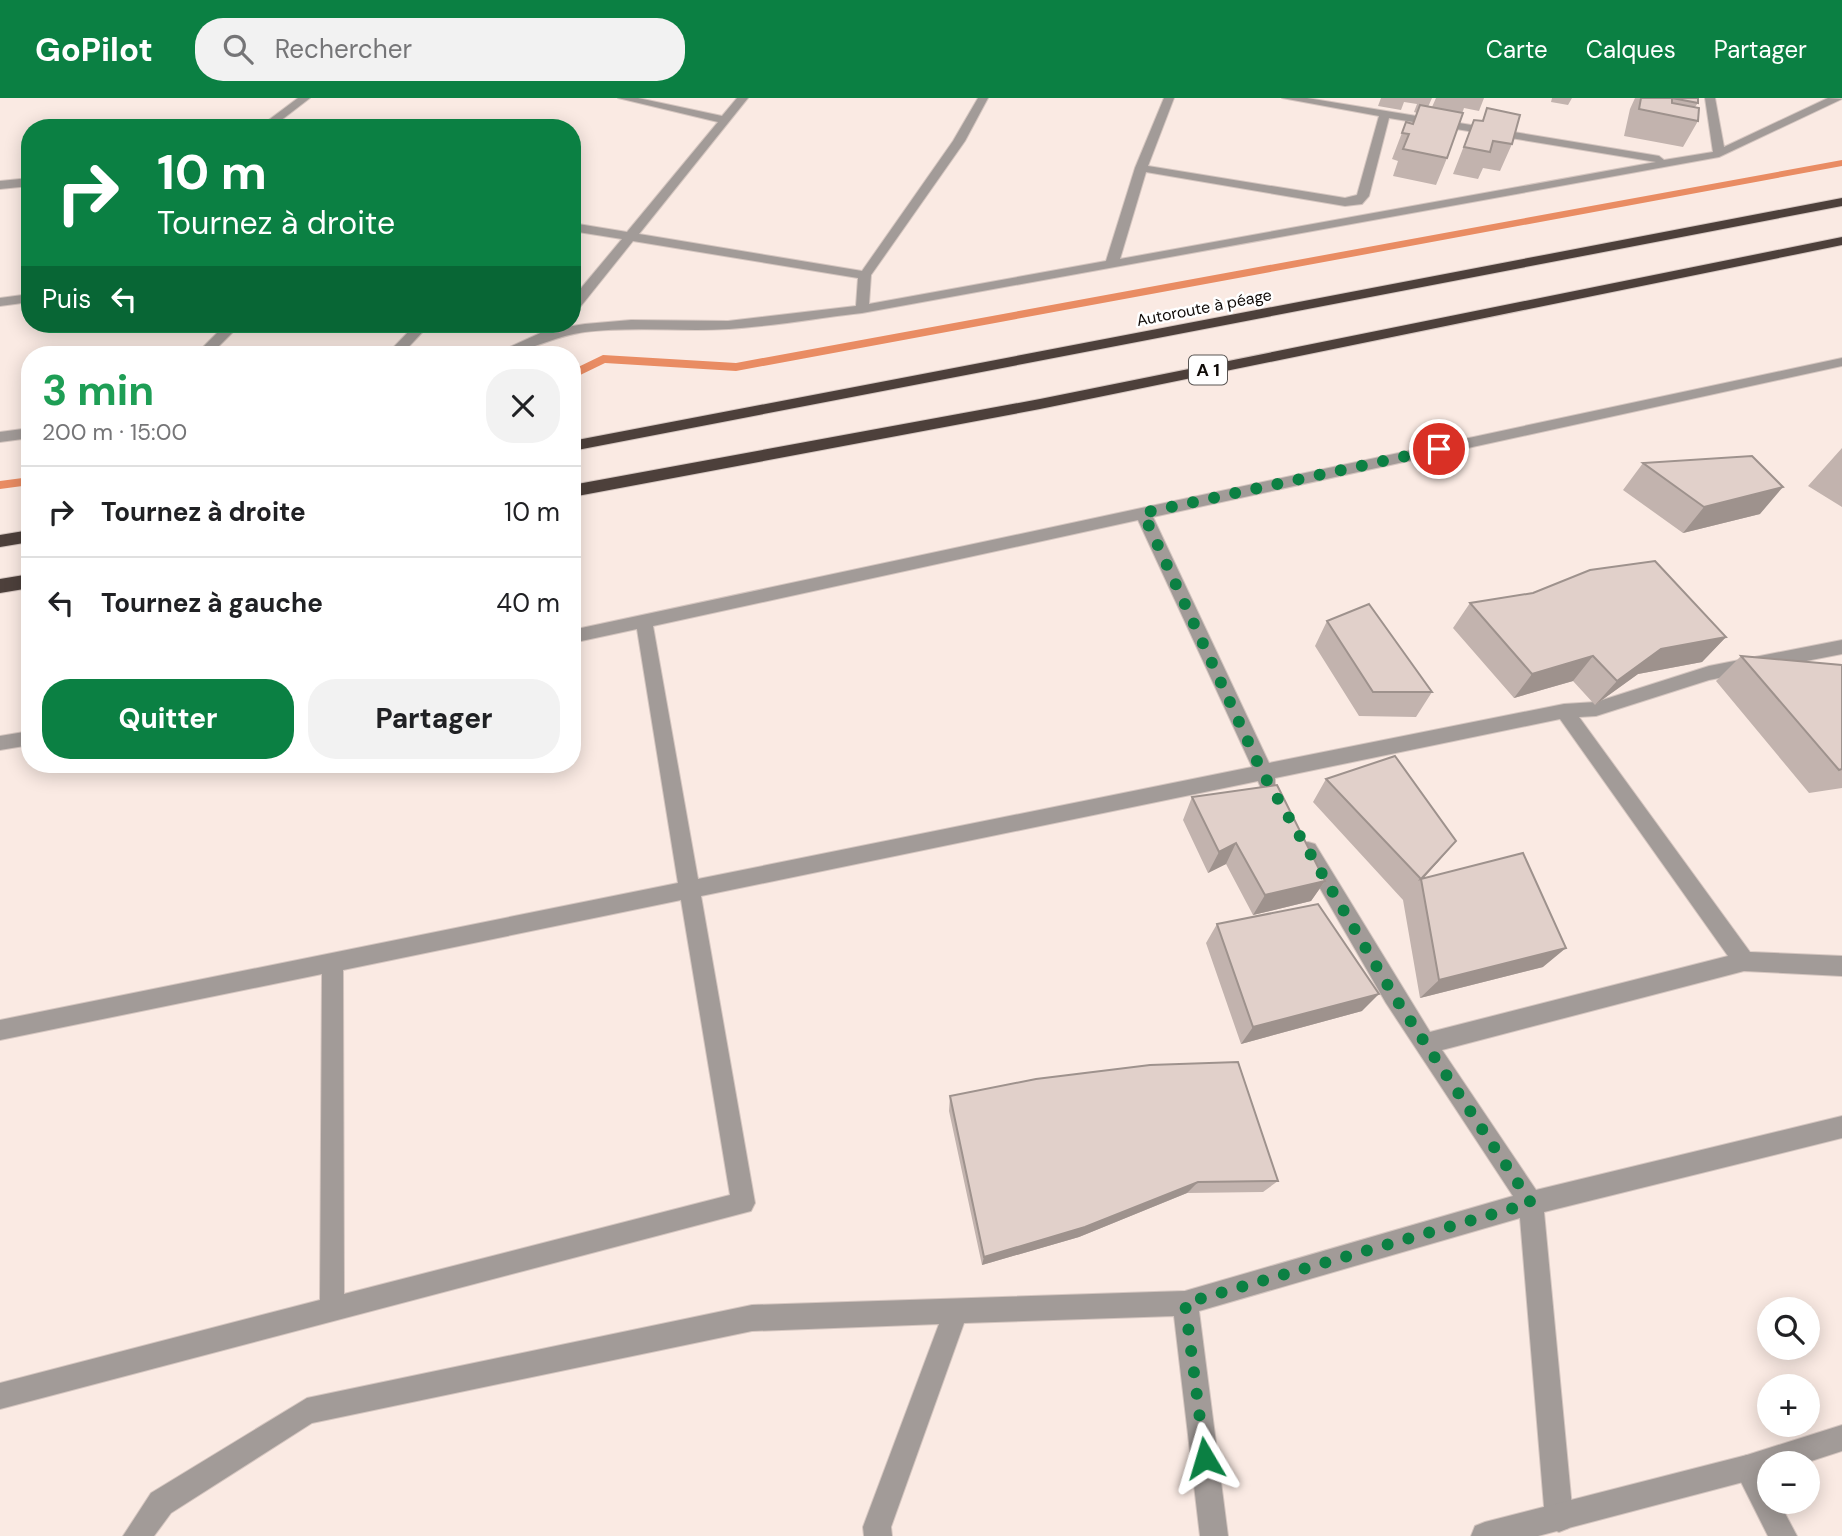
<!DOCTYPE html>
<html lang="fr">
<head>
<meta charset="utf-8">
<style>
  :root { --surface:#fff; --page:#f2f2f2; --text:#202124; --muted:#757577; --line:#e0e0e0; --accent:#0b8043 }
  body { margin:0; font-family:"DM Sans",sans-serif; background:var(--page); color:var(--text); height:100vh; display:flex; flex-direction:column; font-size:26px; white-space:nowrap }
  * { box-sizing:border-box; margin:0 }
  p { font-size:23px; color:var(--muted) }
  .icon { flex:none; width:38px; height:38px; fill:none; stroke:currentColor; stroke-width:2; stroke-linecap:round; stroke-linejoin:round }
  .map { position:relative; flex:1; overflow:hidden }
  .drawer { position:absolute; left:21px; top:248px; width:560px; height:427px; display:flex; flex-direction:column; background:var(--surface); border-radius:28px; box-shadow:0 4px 18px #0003 }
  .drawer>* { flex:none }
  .guide { position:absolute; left:21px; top:21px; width:560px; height:214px; border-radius:28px; box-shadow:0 4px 18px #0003; background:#0b8043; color:#fff; overflow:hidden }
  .fabs { position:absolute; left:1757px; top:1199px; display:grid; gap:14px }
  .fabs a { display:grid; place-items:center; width:63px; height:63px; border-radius:50%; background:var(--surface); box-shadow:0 4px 18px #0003; font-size:35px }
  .pin { position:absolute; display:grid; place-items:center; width:60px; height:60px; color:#fff; margin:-30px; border:4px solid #fff; border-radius:50%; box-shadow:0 2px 7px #0007 }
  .me { position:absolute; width:77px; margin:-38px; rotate:353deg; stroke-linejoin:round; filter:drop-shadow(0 0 5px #0008) }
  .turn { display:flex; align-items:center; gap:24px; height:147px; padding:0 21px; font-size:32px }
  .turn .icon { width:91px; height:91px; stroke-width:2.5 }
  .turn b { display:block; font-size:49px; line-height:60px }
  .then { display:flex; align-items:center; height:66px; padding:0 21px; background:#0003; gap:14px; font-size:26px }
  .round { display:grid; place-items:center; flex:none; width:74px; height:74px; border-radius:28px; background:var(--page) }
  .overview { display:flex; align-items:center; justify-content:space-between; height:119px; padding:0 21px }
  h1 { font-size:42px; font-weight:700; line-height:52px; color:#1e9e55 }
  .primary-button { display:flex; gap:14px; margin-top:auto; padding:14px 21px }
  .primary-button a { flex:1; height:80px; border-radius:28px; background:var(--accent); color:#fff; font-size:28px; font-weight:700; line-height:80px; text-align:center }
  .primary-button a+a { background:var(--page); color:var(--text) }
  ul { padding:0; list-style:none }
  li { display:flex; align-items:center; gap:21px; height:91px; padding:0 21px; border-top:2px solid var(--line) }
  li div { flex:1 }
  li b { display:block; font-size:26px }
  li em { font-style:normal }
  header { display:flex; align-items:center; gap:42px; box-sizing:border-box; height:98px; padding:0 35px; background:var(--accent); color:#fff }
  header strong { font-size:33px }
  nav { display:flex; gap:38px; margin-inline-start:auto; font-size:24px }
  .search { width:490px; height:63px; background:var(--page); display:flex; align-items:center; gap:18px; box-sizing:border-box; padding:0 24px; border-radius:28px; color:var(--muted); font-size:26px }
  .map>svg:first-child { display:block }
</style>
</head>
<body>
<header>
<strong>GoPilot</strong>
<div class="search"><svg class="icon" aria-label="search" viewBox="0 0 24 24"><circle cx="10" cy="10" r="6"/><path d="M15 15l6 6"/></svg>Rechercher</div>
<nav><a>Carte</a><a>Calques</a><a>Partager</a></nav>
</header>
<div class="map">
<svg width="1842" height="1438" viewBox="0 0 1842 1438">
  <rect width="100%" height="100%" fill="#faeae3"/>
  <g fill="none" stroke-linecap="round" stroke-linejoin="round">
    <path fill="#e98c63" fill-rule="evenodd" d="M 1842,62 L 1842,68 L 736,273 L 605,265 L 572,281 L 572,272 L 603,257 L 736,265 Z
      M 30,379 L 30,387 L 0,391 L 0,383 Z"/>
    <g stroke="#d5c6c0" stroke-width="2">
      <path id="minor" d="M 298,0 L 310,0 L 271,30 L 258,30 Z
        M 618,0 L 638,0 L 722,18 L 737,0 L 748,0 L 639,136 L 862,173 L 953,43 L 978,0 L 988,0 L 965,43 L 871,177 L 869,206 L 1106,163 L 1135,70 L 1164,0 L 1174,0 L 1148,68 L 1345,100 L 1357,97 L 1379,18 L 1282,0 L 1307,0 L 1659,58 L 1664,62 L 1713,54 L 1705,0 L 1715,0 L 1724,49 L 1828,0 L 1842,1 L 1719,59 L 862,215 C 818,220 773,228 729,231 C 681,234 633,228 585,234 C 552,238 524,257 492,257 L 547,232 L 585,226 L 631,222 L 728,223 L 856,208 L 858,180 L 633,143 L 577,213 L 572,214 L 572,201 L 622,141 L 572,133 L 572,125 L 627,134 L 718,24 ZM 1389,20 L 1656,64 L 1120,161 L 1146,74 L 1345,108 L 1362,106 L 1369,98 Z
        M 30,80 L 30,88 L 0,91 L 0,83 Z
        M 30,196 L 30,204 L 0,208 L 0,200 Z
        M 226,226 L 241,226 L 210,257 L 195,257 Z
        M 416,226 L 430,226 L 401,257 L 386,257 Z
        M 1842,260 L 1842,268 L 1153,419 L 1269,665 L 1564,606 L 1596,604 L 1709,568 L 1842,542 L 1842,556 L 1709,582 L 1596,618 L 1579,619 L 1750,854 L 1842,858 L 1842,878 L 1744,873 L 1442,952 L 1536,1092 L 1842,1018 L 1842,1040 L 1544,1114 L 1573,1420 L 1569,1430 L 1559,1434 L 1549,1430 L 1545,1420 L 1520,1120 L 1199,1213 L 1228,1438 L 1200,1438 L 1174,1218 L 964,1225 L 891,1429 L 892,1438 L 864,1438 L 863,1429 L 939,1226 L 752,1233 L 312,1325 L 171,1415 L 154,1438 L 123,1438 L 151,1395 L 307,1300 L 752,1207 L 1185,1193 L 1513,1098 L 1386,905 L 1298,752 L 1301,746 L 1308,744 L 1315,746 L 1430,934 L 1728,858 L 1560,621 L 1275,680 L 1275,690 L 1261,690 L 1258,683 L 701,798 L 755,1105 L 751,1113 L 0,1311 L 0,1285 L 320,1202 L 322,876 L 0,942 L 0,922 L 678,785 L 637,531 L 572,545 L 572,532 ZM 1138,422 L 1252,669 L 698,781 L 653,528 ZM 681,802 L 730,1097 L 344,1196 L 343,872 Z
        M 30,330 L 30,340 L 0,344 L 0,334 Z
        M 30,633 L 30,647 L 0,652 L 0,638 Z
        M 1747,1357 C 1766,1364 1769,1385 1769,1404 L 1779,1404 L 1797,1438 L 1768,1438 L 1734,1370 L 1738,1361 Z"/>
    </g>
    <g stroke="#d5c6c0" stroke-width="2">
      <path id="tertiary" d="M 1842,1327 L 1842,1353 L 1805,1365 L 1769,1365 L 1769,1376 L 1747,1383 L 1538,1438 L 1471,1438 L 1475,1428 L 1485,1424 L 1747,1357 Z"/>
    </g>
    <g stroke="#d5c6c0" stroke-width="2">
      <path id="motorway" d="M 1842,100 L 1842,108 L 572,353 L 572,343 Z
        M 1842,139 L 1842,147 L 1040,311 L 572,399 L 572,387 L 1040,301 Z
        M 30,432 L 30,444 L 0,449 L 0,437 Z
        M 30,476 L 30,490 L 0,495 L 0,481 Z"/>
    </g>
    <use href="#minor" fill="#a29b98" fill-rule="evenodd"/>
    <use href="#tertiary" fill="#a29b98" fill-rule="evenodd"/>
    <use href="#motorway" fill="#4d403b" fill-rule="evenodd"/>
  </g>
  <path fill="#c2b3ae" d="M 1381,0 L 1432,0 L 1428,9 L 1432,9 L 1436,0 L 1484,0 L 1479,13 L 1464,10 L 1447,60 L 1436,87 L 1393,78 L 1398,63 L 1392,61 L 1406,24 L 1413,26 L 1417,15 L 1414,14 L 1417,6 L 1404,4 L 1401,12 L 1378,8 Z
    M 1552,0 L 1572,0 L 1568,7 L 1551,4 Z
    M 1635,0 L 1698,0 L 1698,5 L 1695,9 L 1698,23 L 1683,49 L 1624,38 L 1630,11 Z
    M 1487,10 L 1512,46 L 1500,73 L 1483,70 L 1478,81 L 1453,76 L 1474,22 L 1482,23 Z
    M 1842,350 L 1842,409 L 1808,388 Z
    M 1643,365 L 1760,416 L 1683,435 L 1623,392 Z
    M 1470,505 L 1726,539 L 1702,564 L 1638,576 L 1595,607 L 1573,583 L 1514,600 L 1453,530 Z
    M 1327,523 L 1432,594 L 1416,619 L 1359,618 L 1315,548 Z
    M 1741,558 L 1842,567 L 1842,690 L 1809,695 L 1716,583 Z
    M 1326,681 L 1456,743 L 1423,781 L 1543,869 L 1420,900 L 1403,802 L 1313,704 Z
    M 1192,699 L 1325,783 L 1311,803 L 1253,817 L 1226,766 L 1208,775 L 1183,722 Z
    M 1217,826 L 1362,913 L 1241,946 L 1206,845 Z
    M 950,998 L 1278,1083 L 1263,1094 L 1187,1095 L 1079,1139 L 982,1167 L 949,1013 Z"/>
  <path fill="#9e928d" d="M 1783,389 L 1760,416 L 1683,435 L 1704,409 Z
    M 1726,539 L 1702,564 L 1638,576 L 1595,607 L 1617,583 L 1661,551 Z
    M 1593,558 L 1573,583 L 1514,600 L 1532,576 Z
    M 1456,743 L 1438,764 L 1421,782 L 1421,781 Z
    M 1236,745 L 1226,766 L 1208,775 L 1219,754 Z
    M 1325,783 L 1311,803 L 1253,817 L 1265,797 Z
    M 1566,850 L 1543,869 L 1420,900 L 1439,882 Z
    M 1379,896 L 1362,913 L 1241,946 L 1253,929 Z
    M 1198,1084 L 1187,1095 L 1079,1139 L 982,1167 L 984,1159 Z"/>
  <path fill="#e1d0ca" stroke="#9e928d" stroke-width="2" d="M 1641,0 L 1698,0 L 1698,5 L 1672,0 L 1672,5 L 1699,10 L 1698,23 L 1639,11 Z
    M 1420,7 L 1463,15 L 1447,60 L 1403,51 L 1409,36 L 1402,35 L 1406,24 L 1413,26 Z
    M 1487,10 L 1520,17 L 1512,46 L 1493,43 L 1490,54 L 1464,49 L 1474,22 L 1483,23 Z
    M 1752,358 L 1783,389 L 1704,409 L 1643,365 Z
    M 1655,463 L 1726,539 L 1661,551 L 1617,583 L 1593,558 L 1532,576 L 1470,505 L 1533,495 L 1590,472 Z
    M 1369,506 L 1432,594 L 1373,594 L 1327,523 Z
    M 1741,558 L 1842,567 L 1842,671 L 1839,672 Z
    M 1395,658 L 1456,743 L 1421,781 L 1523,755 L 1566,850 L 1439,882 L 1421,781 L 1326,681 Z
    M 1277,687 L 1325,783 L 1265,797 L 1236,745 L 1219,754 L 1192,699 Z
    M 1318,806 L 1379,896 L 1253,929 L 1217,826 Z
    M 1238,964 L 1278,1083 L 1198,1084 L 1085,1129 L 984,1159 L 950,998 L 1036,981 L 1150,967 Z"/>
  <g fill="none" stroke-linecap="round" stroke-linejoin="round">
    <path stroke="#0b8043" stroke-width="12" stroke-dasharray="0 21.6" d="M 1205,1360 L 1185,1205 L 1531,1105 L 1394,898 L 1262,674 L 1143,415 L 1439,351"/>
  </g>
  <g text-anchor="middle" stroke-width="5" stroke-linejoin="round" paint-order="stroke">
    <g font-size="16" fill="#100b08" stroke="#fff">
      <text transform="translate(1204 209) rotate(-11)" y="6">Autoroute à péage</text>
    </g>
    <rect fill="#fff" stroke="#585452" stroke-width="2" x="1189" y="257.5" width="38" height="29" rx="5"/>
    <g font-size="18" font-weight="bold" fill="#100b08">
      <text x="1208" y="278">A 1</text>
    </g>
  </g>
</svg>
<div class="fabs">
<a><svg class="icon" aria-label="search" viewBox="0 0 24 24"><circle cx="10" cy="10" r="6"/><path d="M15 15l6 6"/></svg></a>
<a>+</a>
<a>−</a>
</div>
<div class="pin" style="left:1439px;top:351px;background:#d93025"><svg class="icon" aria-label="arrive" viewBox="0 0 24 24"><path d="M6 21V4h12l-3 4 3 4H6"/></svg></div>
<svg class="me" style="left:1205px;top:1360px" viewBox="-20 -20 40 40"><path d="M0-17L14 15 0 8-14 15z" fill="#0b8043" stroke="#fff" stroke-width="4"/></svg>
<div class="guide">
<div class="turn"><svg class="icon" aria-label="right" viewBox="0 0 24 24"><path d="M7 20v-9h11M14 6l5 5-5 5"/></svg><div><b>10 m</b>Tournez à droite</div></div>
<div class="then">Puis<svg class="icon" aria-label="left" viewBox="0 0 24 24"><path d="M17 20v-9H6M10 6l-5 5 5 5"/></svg></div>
</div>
<section class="drawer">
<div class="overview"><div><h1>3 min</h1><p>200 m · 15:00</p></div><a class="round"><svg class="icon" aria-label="close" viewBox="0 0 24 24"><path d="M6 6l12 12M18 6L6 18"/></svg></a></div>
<ul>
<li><svg class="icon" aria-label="right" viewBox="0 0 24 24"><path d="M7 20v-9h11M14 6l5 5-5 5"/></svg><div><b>Tournez à droite</b></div><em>10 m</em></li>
<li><svg class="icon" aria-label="left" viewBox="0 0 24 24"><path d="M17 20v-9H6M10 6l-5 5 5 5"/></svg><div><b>Tournez à gauche</b></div><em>40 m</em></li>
</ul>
<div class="primary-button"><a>Quitter</a><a>Partager</a></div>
</section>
</div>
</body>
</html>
